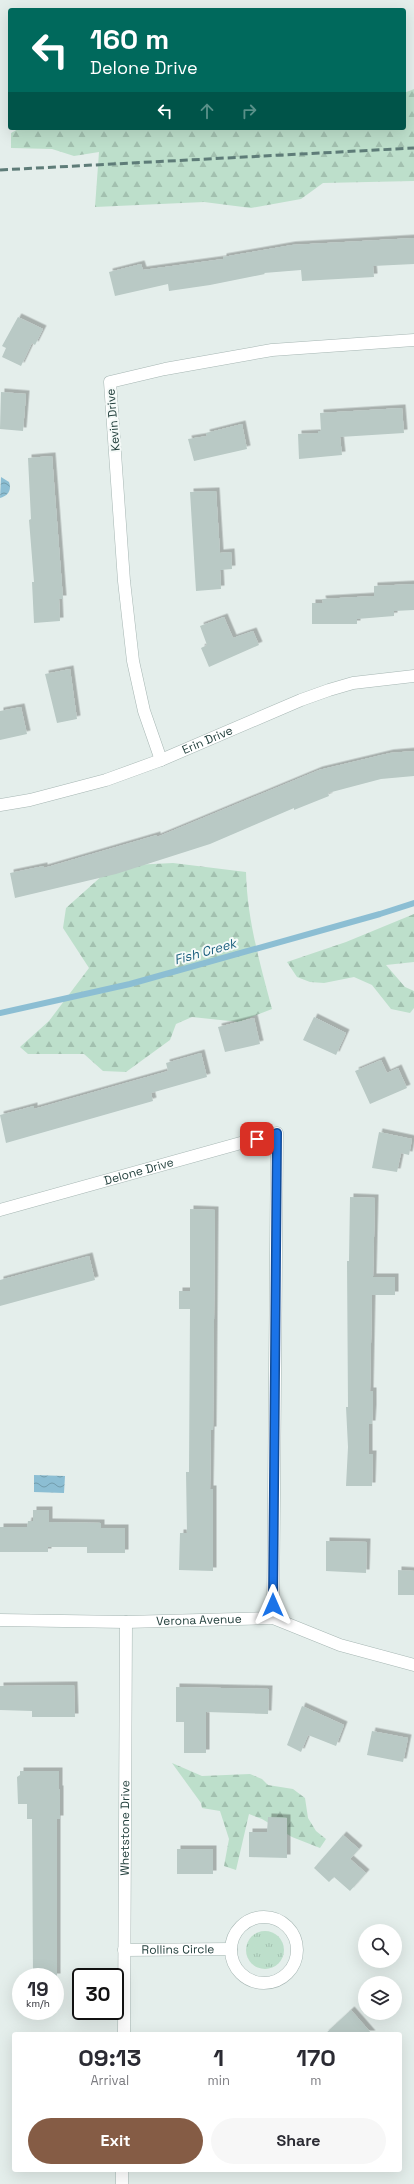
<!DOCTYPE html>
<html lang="en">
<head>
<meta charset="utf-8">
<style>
  :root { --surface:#fff; --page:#f7f7f7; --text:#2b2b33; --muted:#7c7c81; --accent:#855c45 }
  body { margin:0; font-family:"Space Grotesk",sans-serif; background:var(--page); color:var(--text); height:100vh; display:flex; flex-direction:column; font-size:15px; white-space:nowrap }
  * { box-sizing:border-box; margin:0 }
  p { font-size:13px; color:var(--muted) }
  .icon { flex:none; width:22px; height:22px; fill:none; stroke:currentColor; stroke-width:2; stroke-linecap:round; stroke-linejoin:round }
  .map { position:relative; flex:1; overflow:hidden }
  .sheet { position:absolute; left:12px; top:2032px; width:390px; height:140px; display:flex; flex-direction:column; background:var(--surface); border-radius:4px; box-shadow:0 4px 16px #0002 }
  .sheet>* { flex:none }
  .top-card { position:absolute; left:8px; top:8px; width:398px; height:122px; border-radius:4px; box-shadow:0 4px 16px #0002; background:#00695c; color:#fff; overflow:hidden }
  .fabs { position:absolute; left:358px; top:1924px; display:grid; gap:8px }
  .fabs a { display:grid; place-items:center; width:44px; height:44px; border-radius:50%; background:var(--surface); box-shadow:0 4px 16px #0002; font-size:20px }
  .speed { position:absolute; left:12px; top:1968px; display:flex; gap:8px; font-size:20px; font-weight:700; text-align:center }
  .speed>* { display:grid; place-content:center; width:52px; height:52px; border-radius:50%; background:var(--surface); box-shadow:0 4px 16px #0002; line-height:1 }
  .speed small { font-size:10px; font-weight:400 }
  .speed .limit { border:2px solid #111; border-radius:6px; background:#fff; color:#111 }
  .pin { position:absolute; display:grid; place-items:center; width:34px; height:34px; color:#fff; margin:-17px; border-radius:8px; box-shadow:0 2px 6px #0006 }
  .me { position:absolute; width:44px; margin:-22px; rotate:0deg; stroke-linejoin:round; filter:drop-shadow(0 0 3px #0008) }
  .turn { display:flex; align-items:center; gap:14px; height:84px; padding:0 16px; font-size:18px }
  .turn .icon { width:52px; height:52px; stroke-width:2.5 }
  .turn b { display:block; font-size:28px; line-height:34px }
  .lanes { display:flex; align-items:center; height:38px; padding:0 16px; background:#0003; justify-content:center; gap:20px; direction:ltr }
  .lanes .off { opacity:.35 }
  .eta { display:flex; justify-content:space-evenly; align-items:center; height:68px; text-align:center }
  .eta b { font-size:24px; font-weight:800; line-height:28px }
  .primary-button { display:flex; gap:8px; margin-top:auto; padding:8px 16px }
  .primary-button a { flex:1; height:46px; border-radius:24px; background:var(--accent); color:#fff; font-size:16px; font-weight:800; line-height:46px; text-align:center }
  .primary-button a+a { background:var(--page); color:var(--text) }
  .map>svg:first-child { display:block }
</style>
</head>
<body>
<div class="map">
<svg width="414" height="2184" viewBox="0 0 414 2184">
  <defs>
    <pattern id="grass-tufts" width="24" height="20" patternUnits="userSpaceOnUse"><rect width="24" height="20" fill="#bddfcb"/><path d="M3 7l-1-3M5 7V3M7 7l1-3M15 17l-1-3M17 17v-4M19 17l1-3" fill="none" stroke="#a2c0af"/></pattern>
    <pattern id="forest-firs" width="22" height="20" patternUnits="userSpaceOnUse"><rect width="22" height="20" fill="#bddfcb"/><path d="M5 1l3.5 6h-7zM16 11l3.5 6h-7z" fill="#a2c0af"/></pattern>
    <pattern id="water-waves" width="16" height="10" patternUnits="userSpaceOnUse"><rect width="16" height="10" fill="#8cbed3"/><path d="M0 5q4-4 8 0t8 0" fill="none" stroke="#729cac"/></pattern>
    <filter id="shadow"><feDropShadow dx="3.5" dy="-3.5" stdDeviation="0" flood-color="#0004"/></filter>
  </defs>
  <rect width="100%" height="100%" fill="#e4eeeb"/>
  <path fill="url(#grass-tufts)" d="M246 1950a19 19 0 1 1 38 0a19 19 0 1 1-38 0Z"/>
  <path fill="url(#forest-firs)" d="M 414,89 L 414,181 L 323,183 L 301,199 L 251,208 L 204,202 L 95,207 L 99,152 L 74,156 L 52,149 L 11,148 L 11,133 L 20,128 L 404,128 L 404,93 Z
    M 173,863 L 246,872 C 247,919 260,964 272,1009 L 239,1022 L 192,1017 L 176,1024 L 170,1040 L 126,1072 L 103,1071 L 84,1054 L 28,1054 L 20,1047 L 49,1021 L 89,968 L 63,928 L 66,908 L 113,866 Z
    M 414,914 L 414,962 L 386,965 L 405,987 L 414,991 L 414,1008 L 410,1013 L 391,1009 L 372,985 L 354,977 L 324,983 L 310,982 L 297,977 L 287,962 L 346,942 Z
    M 172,1763 L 202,1776 L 250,1774 L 262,1779 L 268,1785 L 293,1789 L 305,1798 L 308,1818 L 316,1831 L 326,1839 L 320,1848 L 292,1837 L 262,1819 L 249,1814 L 236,1870 L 224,1866 L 229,1839 L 220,1811 L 202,1808 L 201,1803 Z"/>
  <path fill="url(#water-waves)" d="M 1,477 L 9,482 C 12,490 8,496 0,498 Z
    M 34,1475 L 65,1476 L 64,1493 L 34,1492 Z"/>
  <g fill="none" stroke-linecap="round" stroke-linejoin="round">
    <path stroke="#8cbed3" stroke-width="6" d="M 0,1013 L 130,984 L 380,914 L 414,903"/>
  </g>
  <path fill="#b9c9c5" filter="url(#shadow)" d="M 414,238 L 414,264 L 373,266 L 374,277 L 302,281 L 301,270 L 264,273 L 265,274 L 210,285 L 169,291 L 168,284 L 115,296 L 109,272 L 141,264 L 143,270 L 223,259 L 223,257 L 292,245 Z
    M 18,317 L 43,329 L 35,345 L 32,343 L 21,366 L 2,357 L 6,348 L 2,346 Z
    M 1,392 L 26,394 L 23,431 L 0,429 Z
    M 402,408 L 404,433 L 340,437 L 342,455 L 299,459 L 298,434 L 318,433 L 318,431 L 321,431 L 320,413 Z
    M 242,424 L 247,449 L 194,461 L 188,439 L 207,436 L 206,433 Z
    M 52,456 L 63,599 L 59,599 L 60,621 L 34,623 L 32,582 L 34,582 L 29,520 L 31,519 L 28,458 Z
    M 216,491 L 220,553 L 231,552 L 232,569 L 220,570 L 221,589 L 196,591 L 190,492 Z
    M 414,584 L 414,610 L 394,611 L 394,616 L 357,619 L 357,624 L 312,624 L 312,603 L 323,603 L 322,599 L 374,596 L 374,586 Z
    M 224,617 L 233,638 L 253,631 L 259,645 L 209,667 L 201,648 L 207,645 L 200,626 Z
    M 70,669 L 77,719 L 57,723 L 45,674 Z
    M 21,707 L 27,734 L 0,740 L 0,711 Z
    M 414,751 L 414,776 L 381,779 L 328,793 L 329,796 L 294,810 L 294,808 L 210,844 L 116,874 L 15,898 L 10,873 L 44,866 L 44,868 L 157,835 L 157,837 L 319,770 L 390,753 Z
    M 314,1017 L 346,1033 L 336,1055 L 303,1040 Z
    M 254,1018 L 260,1044 L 225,1052 L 218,1027 Z
    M 201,1053 L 207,1077 L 151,1093 L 153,1101 L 6,1143 L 0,1115 L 34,1106 L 34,1109 L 168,1071 L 166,1063 Z
    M 381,1060 L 387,1073 L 398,1068 L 407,1088 L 370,1104 L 355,1071 Z
    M 379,1132 L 412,1139 L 409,1155 L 401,1153 L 397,1172 L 372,1168 Z
    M 350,1197 L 375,1198 L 373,1277 L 395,1277 L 395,1295 L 372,1295 L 370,1391 L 373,1391 L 373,1408 L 372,1424 L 369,1424 L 369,1454 L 373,1454 L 372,1486 L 346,1486 L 348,1447 L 346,1407 L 348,1407 L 347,1261 L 349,1261 Z
    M 190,1209 L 215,1210 L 213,1430 L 211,1430 L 210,1489 L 213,1489 L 213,1571 L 179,1570 L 180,1533 L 187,1533 L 186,1472 L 189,1472 L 190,1309 L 179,1309 L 179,1291 L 190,1291 Z
    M 89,1256 L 95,1280 L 0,1306 L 0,1280 Z
    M 33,1510 L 49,1510 L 49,1522 L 101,1523 L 101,1528 L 125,1528 L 125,1553 L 87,1553 L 87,1547 L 48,1547 L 48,1552 L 0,1552 L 0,1527 L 27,1527 L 28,1521 L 33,1521 Z
    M 326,1541 L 367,1542 L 366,1573 L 326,1571 Z
    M 398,1570 L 414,1571 L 414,1595 L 398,1595 Z
    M 74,1685 L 75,1717 L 32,1717 L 32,1711 L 0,1710 L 0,1686 Z
    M 176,1687 L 269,1689 L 268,1714 L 206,1712 L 206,1753 L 184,1753 L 184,1722 L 176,1722 Z
    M 302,1706 L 344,1725 L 336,1746 L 308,1735 L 301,1752 L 287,1745 Z
    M 372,1731 L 408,1738 L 403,1762 L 367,1755 Z
    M 20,1771 L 59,1771 L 59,1789 L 60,1789 L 60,1819 L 57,1819 L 57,1977 L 33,1977 L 32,1819 L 27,1819 L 27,1804 L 18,1804 L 17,1777 L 20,1775 Z
    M 268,1817 L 287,1818 L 287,1858 L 249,1857 L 249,1832 L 267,1832 Z
    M 343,1835 L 359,1849 L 350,1859 L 366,1873 L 350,1891 L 334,1877 L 329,1882 L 314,1868 Z
    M 177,1849 L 213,1849 L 213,1874 L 177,1874 Z
    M 351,2010 L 372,2034 L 325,2034 Z"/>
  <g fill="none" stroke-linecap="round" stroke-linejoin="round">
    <g stroke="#a6b6b3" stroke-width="13">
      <g id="street">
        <path d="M 161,760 L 144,711 L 133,661 L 124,581 L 110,382 L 165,369 L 272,350 L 414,340"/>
        <path id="s1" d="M 0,805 L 30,800 L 106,780 L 161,760 L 301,700 L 329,690 L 353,683 L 414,676"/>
        <path id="s2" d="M 0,1210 L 277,1133 L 273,1618"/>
        <path id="s3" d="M 0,1620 L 126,1622 L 273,1618 L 340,1645 L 414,1665"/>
        <circle cx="264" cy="1950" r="33"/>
        <path id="s4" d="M 124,1950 L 231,1949"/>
        <path id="s5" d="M 124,2034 L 126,1622"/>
        <path d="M 122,2184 L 122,2170"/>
      </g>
    </g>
    <use href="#street" stroke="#fff" stroke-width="12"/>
    <path stroke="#5e7c78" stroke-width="3" stroke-dasharray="8 4" stroke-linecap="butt" d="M 0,170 L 414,148"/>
  </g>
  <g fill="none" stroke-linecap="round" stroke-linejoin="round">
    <g stroke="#114b97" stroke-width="10">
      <path id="route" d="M 257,1139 L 277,1133 L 273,1605"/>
    </g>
    <use href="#route" stroke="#1a73e8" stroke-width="7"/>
  </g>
  <g text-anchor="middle" stroke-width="4" stroke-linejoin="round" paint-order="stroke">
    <g font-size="12" fill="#23403d" stroke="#f5faf8">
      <text transform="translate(113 420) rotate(-95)" y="4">Kevin Drive</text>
      <text dy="4" stroke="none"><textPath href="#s1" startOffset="218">Erin Drive</textPath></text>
      <text dy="4" stroke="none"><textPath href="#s2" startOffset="144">Delone Drive</textPath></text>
      <text dy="4" stroke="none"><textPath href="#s3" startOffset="199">Verona Avenue</textPath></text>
      <text dy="4" stroke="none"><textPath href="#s5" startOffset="206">Whetstone Drive</textPath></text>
      <text dy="4" stroke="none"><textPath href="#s4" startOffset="54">Rollins Circle</textPath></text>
    </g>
    <g font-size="13" font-style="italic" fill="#1b5f7e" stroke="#f5faf8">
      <text transform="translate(205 951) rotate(-16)" y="5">Fish Creek</text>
    </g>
  </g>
</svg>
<div class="fabs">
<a><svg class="icon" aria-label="search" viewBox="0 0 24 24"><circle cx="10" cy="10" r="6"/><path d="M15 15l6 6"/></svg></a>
<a><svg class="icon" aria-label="layers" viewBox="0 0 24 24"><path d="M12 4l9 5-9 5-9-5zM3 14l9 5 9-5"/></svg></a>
</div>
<div class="speed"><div>19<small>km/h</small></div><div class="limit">30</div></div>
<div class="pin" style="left:257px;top:1139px;background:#d93025"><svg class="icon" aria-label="arrive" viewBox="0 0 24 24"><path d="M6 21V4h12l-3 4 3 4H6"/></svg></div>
<svg class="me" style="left:273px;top:1605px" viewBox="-20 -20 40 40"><path d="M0-17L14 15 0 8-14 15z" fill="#1a73e8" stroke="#fff" stroke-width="4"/></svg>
<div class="top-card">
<div class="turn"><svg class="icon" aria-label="left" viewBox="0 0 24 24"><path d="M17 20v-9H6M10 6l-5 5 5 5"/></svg><div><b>160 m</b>Delone Drive</div></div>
<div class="lanes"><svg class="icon" aria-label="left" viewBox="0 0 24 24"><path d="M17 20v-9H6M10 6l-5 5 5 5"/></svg><svg class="icon off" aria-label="ahead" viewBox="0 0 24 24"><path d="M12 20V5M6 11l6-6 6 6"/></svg><svg class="icon off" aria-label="right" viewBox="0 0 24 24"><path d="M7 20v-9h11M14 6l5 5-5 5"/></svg></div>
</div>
<section class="sheet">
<div class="eta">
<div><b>09:13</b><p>Arrival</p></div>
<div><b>1</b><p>min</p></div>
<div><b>170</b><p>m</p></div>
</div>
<div class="primary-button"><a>Exit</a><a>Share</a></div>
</section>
</div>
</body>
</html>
